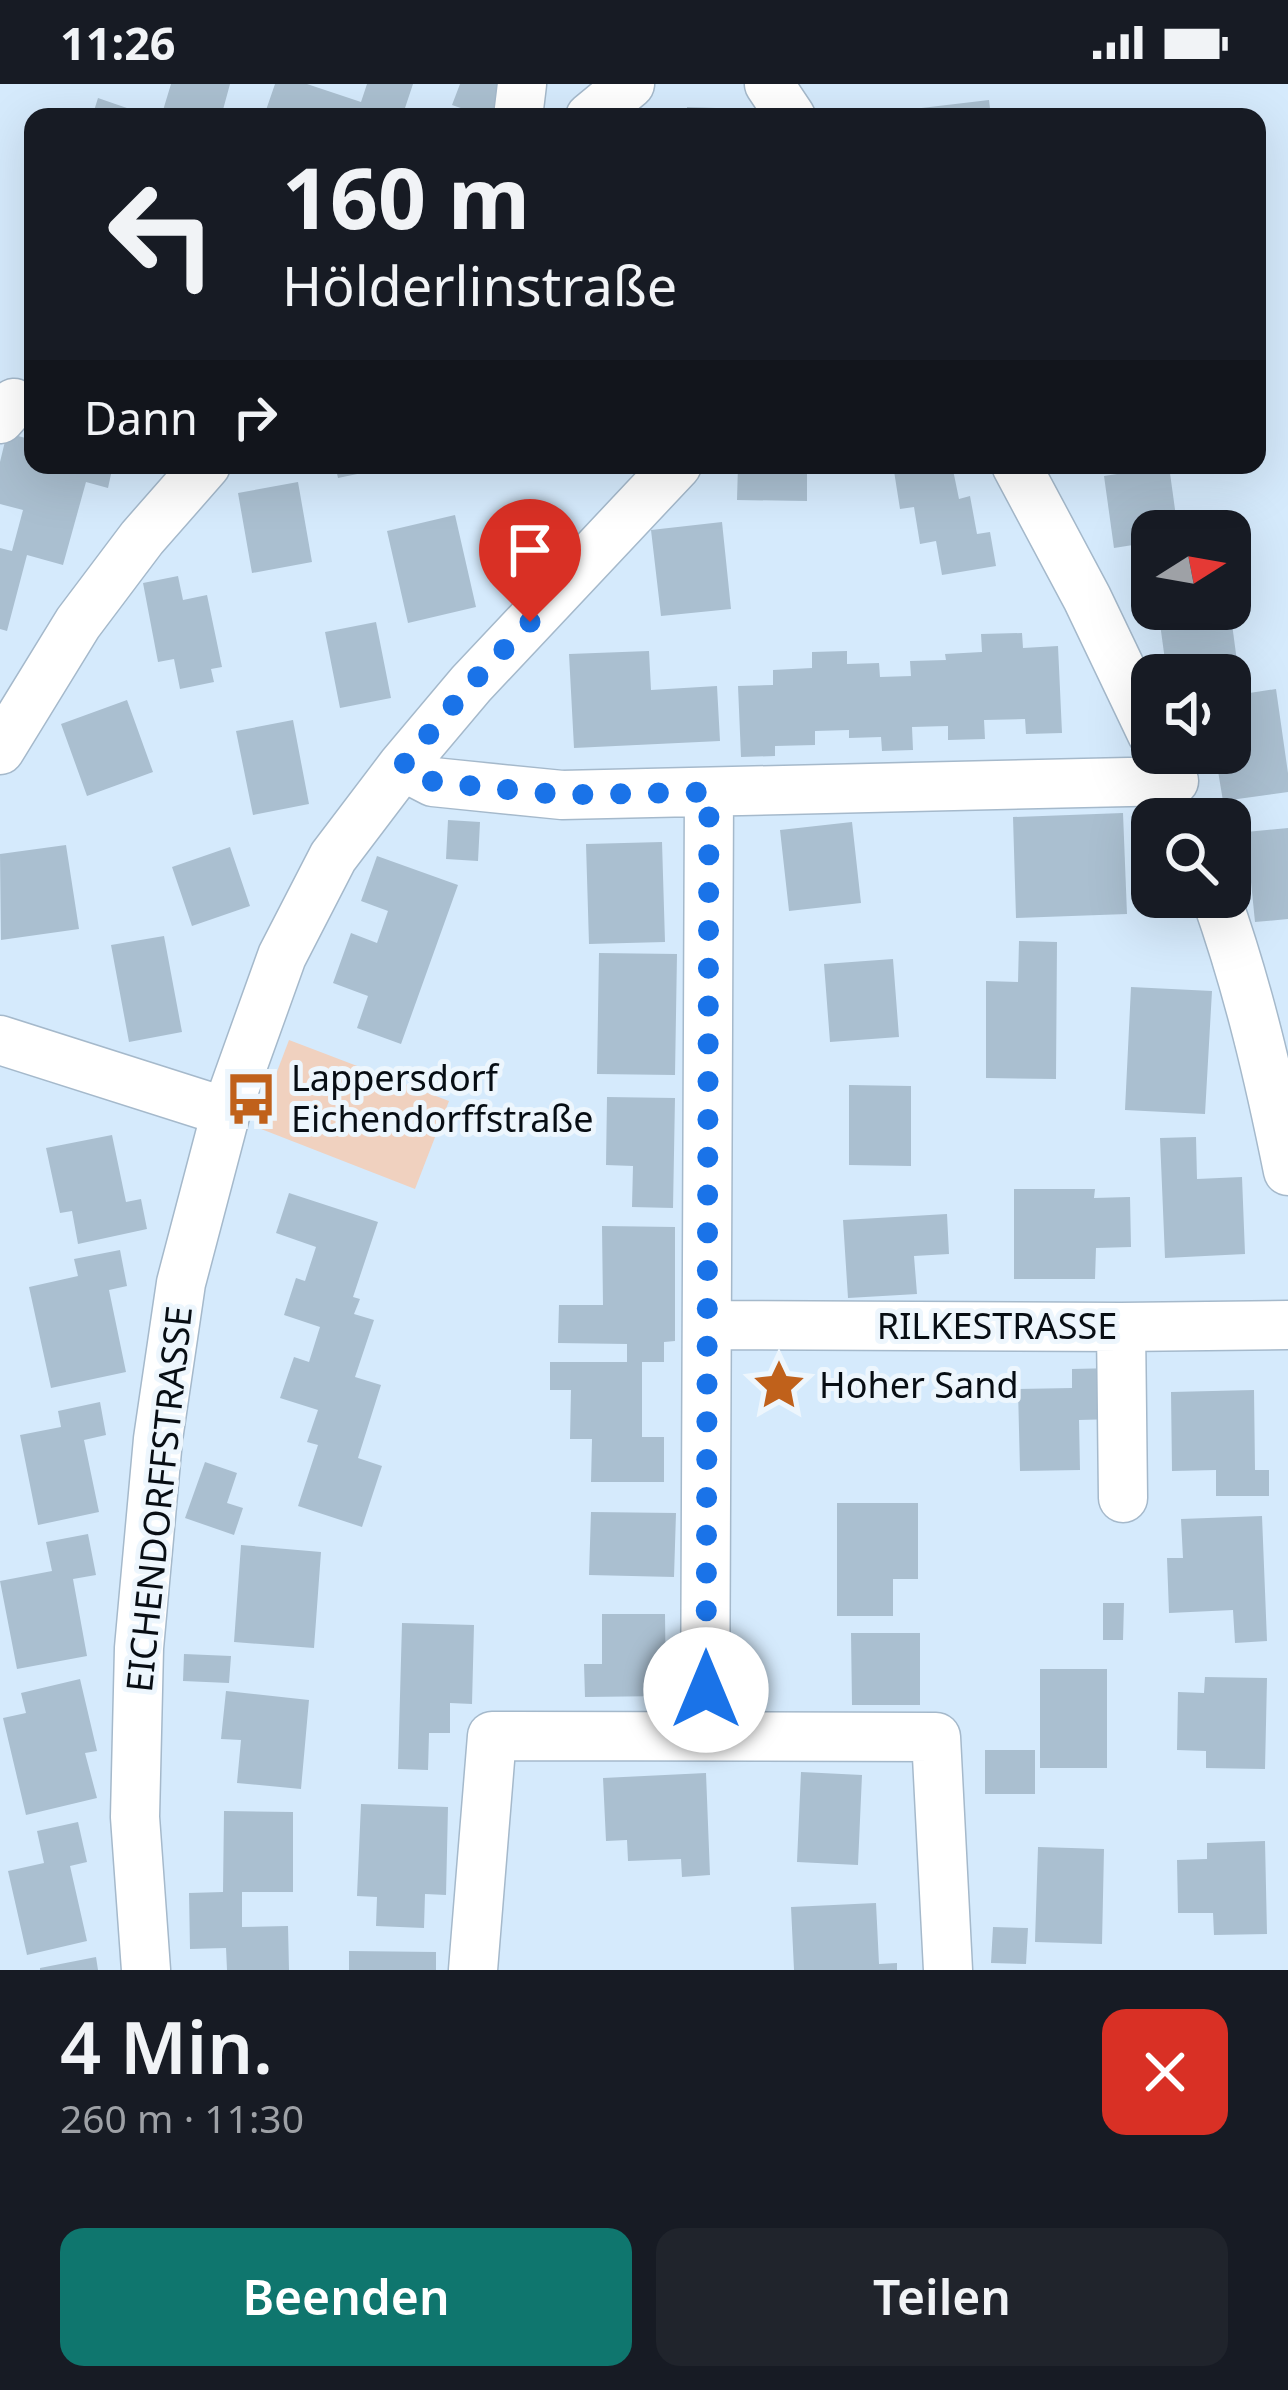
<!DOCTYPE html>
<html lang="de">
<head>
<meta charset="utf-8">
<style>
  :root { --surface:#171b24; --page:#20242c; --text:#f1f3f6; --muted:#9ea1a6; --accent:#0f766e }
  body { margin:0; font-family:"Noto Sans",sans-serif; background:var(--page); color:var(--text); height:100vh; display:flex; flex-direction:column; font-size:45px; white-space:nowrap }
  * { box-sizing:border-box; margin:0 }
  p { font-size:39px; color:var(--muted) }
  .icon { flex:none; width:66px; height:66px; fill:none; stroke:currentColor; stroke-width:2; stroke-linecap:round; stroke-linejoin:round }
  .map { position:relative; height:1886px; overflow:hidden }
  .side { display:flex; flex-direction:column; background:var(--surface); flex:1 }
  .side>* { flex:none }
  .banner { position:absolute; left:24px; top:24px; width:1242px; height:366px; border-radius:24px; box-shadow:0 12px 48px #0002; background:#171b24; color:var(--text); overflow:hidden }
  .needle { width:78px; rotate:79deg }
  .fabs { position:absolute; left:1131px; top:426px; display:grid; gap:24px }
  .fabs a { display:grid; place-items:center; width:120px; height:120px; border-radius:24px; background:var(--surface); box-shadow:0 12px 48px #0002; font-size:60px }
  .pin { position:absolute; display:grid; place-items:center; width:102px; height:102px; color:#fff; margin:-123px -51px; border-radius:50% 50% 50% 0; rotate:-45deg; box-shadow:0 0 12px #0007 }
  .pin .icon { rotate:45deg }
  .me { position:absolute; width:132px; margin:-66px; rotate:0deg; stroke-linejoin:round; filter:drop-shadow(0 0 9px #0008) }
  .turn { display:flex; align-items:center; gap:42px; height:252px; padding:0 60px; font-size:54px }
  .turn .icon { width:156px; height:156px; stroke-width:2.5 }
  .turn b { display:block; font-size:84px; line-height:102px }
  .then { display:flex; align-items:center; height:114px; padding:0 60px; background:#0003; gap:24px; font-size:45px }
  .round { display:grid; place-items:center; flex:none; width:126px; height:126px; border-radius:24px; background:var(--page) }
  .head { display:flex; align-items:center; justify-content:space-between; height:204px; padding:0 60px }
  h1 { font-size:72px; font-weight:600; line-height:90px }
  .button { display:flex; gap:24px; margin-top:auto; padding:24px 60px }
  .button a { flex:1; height:138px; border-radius:24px; background:var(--accent); color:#fff; font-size:48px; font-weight:600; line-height:138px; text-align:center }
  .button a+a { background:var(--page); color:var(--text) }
  .status { display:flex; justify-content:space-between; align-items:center; height:84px; padding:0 60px; background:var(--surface); direction:ltr }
  .status svg { height:33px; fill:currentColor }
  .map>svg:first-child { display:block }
</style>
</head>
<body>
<div class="status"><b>11:26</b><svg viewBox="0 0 49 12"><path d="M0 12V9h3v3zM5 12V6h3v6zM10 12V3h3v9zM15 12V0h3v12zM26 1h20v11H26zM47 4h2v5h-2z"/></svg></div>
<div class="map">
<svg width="1288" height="1886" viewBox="0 0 1288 1886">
  <rect width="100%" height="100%" fill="#d5eafc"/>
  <path fill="#f0d1bf" d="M 289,956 L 449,1017 L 415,1105 L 256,1043 Z"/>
  <path fill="#aabfd0" d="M 171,0 L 230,0 L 221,33 L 161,33 Z
    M 275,0 L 307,0 L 361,18 L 367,0 L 413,0 L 402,33 L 277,33 L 265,29 Z
    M 460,0 L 510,0 L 506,33 L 487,33 L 452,21 Z
    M 98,14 L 150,32 L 150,33 L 92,33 Z
    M 989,16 L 991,33 L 914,33 L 913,25 Z
    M 687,23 L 745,25 L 745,33 L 687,33 Z
    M 7,349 L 33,356 L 33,381 L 113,381 L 108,404 L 86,398 L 63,481 L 27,471 L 7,547 L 0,545 L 0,464 L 12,467 L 23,426 L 0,420 L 0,378 Z
    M 335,381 L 391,381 L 391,383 L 338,394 Z
    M 738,381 L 807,381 L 807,417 L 737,416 Z
    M 880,381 L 952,381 L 959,415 L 970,412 L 977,450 L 990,448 L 996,482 L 942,491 L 936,457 L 920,460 L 914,423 L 900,425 L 894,387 L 882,389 Z
    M 1169,382 L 1178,447 L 1152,447 L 1152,458 L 1114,464 L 1104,392 Z
    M 298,398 L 312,478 L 252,489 L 238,409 Z
    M 455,431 L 476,523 L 408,539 L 387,447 Z
    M 722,438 L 731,525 L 661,532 L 651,446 Z
    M 178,492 L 183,516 L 207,511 L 222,583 L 211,585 L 214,598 L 180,605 L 174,575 L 158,578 L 143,499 Z
    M 1158,525 L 1230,525 L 1238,585 L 1192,591 L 1167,591 Z
    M 376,538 L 391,614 L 340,624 L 325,548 Z
    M 1022,549 L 1023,564 L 1058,562 L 1062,649 L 1026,650 L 1025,635 L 984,636 L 985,655 L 948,656 L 948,642 L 912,643 L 913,666 L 882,667 L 881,653 L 849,654 L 849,646 L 815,647 L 815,661 L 775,662 L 775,672 L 741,673 L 738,602 L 773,601 L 773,586 L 812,584 L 812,568 L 847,567 L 847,580 L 879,579 L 880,593 L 911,592 L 910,577 L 946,576 L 945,570 L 982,568 L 981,550 Z
    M 649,567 L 651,606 L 717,602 L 720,657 L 574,664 L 569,570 Z
    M 1276,605 L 1288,689 L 1288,708 L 1223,717 L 1215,669 L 1230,669 L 1230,612 Z
    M 127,616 L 153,688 L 87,712 L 61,640 Z
    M 293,636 L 309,720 L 253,731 L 236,647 Z
    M 1123,729 L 1127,830 L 1016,834 L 1013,733 Z
    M 448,736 L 480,738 L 478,777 L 446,775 Z
    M 852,738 L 861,819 L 789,827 L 780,746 Z
    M 1288,744 L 1288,835 L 1255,838 L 1246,748 Z
    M 662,758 L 665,858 L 589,860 L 586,760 Z
    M 66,761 L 79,845 L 1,856 L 0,770 Z
    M 230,763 L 250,822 L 192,842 L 172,783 Z
    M 377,772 L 458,801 L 401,960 L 357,944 L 368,912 L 333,899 L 351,849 L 377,859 L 388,827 L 361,817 Z
    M 164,852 L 182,948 L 129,958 L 111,861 Z
    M 1019,857 L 1057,858 L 1056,995 L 986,994 L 986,897 L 1018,898 Z
    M 599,869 L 677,870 L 675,991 L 597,990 Z
    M 893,875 L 899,953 L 830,958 L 824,880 Z
    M 1131,903 L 1212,907 L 1205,1030 L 1125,1026 Z
    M 849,1001 L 911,1002 L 911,1082 L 849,1081 Z
    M 607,1013 L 675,1014 L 673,1124 L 632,1123 L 633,1082 L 606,1081 Z
    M 112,1051 L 126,1118 L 141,1115 L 147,1145 L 78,1160 L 72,1127 L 60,1129 L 46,1064 Z
    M 1196,1053 L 1197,1095 L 1242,1093 L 1245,1170 L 1165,1174 L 1160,1054 Z
    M 1014,1105 L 1095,1105 L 1094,1114 L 1130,1113 L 1131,1163 L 1096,1164 L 1095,1195 L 1014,1195 Z
    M 289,1109 L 378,1138 L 353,1213 L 360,1215 L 354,1230 L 374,1236 L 355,1293 L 381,1301 L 358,1374 L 382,1382 L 362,1443 L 298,1422 L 318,1361 L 307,1358 L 318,1326 L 280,1314 L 294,1273 L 309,1278 L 320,1243 L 284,1231 L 296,1194 L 305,1197 L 316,1163 L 276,1149 Z
    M 947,1130 L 949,1170 L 914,1172 L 917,1210 L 848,1214 L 843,1136 Z
    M 602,1142 L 675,1143 L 675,1257 L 664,1258 L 664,1278 L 642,1278 L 642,1353 L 664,1353 L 664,1398 L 591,1398 L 592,1355 L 570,1355 L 571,1306 L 550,1306 L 550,1278 L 627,1278 L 627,1260 L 558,1259 L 559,1221 L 603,1221 Z
    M 120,1166 L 127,1202 L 109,1206 L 126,1288 L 51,1304 L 29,1203 L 78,1192 L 74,1175 Z
    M 1115,1284 L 1116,1335 L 1079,1336 L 1080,1386 L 1020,1387 L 1018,1305 L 1072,1304 L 1072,1285 Z
    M 1254,1306 L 1255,1386 L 1269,1386 L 1269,1412 L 1216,1412 L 1216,1386 L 1172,1387 L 1171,1308 Z
    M 100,1318 L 106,1351 L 84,1356 L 99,1428 L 38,1441 L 20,1351 L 61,1343 L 58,1327 Z
    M 205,1378 L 237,1389 L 227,1419 L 243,1424 L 234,1451 L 185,1434 Z
    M 837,1419 L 918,1419 L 918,1495 L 893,1495 L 893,1532 L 837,1532 Z
    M 591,1428 L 676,1429 L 674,1493 L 589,1491 Z
    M 1262,1432 L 1267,1557 L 1235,1559 L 1233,1526 L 1169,1529 L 1167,1474 L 1183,1474 L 1181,1435 Z
    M 88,1450 L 96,1491 L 73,1495 L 87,1572 L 17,1585 L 0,1497 L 52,1487 L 46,1458 Z
    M 241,1461 L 321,1468 L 314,1564 L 234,1558 Z
    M 1103,1519 L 1124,1519 L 1123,1556 L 1103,1556 Z
    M 602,1530 L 665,1530 L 666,1612 L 585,1613 L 584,1580 L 602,1580 Z
    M 402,1539 L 474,1541 L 472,1620 L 450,1619 L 450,1649 L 429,1649 L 428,1686 L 398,1685 Z
    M 851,1549 L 920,1549 L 920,1621 L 852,1621 Z
    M 184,1570 L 231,1572 L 229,1599 L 183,1597 Z
    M 1040,1585 L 1107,1585 L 1107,1684 L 1040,1684 Z
    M 1205,1593 L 1267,1594 L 1265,1685 L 1206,1684 L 1206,1667 L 1177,1666 L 1178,1608 L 1204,1609 Z
    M 80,1595 L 97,1667 L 85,1669 L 97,1714 L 26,1731 L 3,1634 L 26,1629 L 21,1609 Z
    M 226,1607 L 309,1616 L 301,1705 L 237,1699 L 241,1656 L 221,1655 Z
    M 985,1666 L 1035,1666 L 1035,1710 L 985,1710 Z
    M 801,1688 L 862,1691 L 858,1781 L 797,1778 Z
    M 706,1689 L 710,1791 L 682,1793 L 681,1775 L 628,1777 L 627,1756 L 606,1757 L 603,1694 Z
    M 361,1720 L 448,1723 L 446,1811 L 425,1810 L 424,1844 L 376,1842 L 377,1813 L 357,1812 Z
    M 224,1727 L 293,1728 L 293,1808 L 242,1808 L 242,1843 L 288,1842 L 289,1886 L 227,1886 L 226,1864 L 190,1865 L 189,1809 L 223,1808 Z
    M 78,1738 L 87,1778 L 70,1782 L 87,1857 L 27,1871 L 8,1787 L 44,1779 L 37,1747 Z
    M 1265,1757 L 1267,1850 L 1214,1851 L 1213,1829 L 1178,1829 L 1177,1776 L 1207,1775 L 1207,1759 Z
    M 1038,1763 L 1104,1765 L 1102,1860 L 1035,1858 Z
    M 876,1819 L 879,1880 L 897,1879 L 897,1886 L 794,1886 L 791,1823 Z
    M 993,1843 L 1028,1844 L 1026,1880 L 991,1879 Z
    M 349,1867 L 436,1868 L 436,1886 L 349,1886 Z
    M 96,1873 L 98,1886 L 40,1886 L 40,1884 Z"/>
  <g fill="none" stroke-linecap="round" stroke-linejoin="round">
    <g stroke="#a5b9cb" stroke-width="51">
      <path id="minor" d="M 769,0 L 791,33
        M 518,33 L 522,0
        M 590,33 L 630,0
        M 0,335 L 14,319
        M 1016,381 L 1087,514 L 1152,650
        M 0,666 L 78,539 L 142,454 L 206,381
        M 402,682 L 433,698 L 562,711 L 1174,697
        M 1216,813 C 1248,903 1269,993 1288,1087
        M 0,956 L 226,1028
        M 707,1241 L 1121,1243 L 1288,1241
        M 1121,1243 L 1123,1414
        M 705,1652 L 709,708
        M 146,1886 L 135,1733 L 139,1564 L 158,1355 L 181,1199 L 226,1028 L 282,872 L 333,773 L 402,682 L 471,600 L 677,381
        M 473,1886 L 492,1652 L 936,1653 L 948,1886"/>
    </g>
    <use href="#minor" stroke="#fff" stroke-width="48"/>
  </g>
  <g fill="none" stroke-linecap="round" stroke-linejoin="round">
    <path stroke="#1a73e8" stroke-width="21" stroke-dasharray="0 37.8" d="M 530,538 L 471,600 L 402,682 L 434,698 L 562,711 L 709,708 L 706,1606"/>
  </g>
  <defs>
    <g id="bus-bare" transform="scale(4.14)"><path d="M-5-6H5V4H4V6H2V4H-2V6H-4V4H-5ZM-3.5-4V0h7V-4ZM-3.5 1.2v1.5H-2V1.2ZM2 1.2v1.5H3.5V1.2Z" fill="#c0611b" stroke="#edf6fd" stroke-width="2.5" paint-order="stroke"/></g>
    <g id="sight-bare" transform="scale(4.14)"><path d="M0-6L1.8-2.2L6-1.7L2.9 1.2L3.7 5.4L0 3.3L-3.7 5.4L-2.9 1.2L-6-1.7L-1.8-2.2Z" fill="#c0611b" stroke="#edf6fd" stroke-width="2.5" paint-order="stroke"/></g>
  </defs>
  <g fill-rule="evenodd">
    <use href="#bus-bare" x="251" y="1015"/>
    <use href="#sight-bare" x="779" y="1301"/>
  </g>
  <g text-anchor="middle" stroke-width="10" stroke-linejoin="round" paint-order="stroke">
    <g font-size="36" fill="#080e14" stroke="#edf6fd" text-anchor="start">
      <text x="291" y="1007">Lappersdorf<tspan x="291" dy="41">Eichendorffstraße</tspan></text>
      <text x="819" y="1314">Hoher Sand</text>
    </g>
    <g font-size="36" fill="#080e14" stroke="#edf6fd">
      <text x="997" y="1255">RILKESTRASSE</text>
      <text transform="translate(159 1415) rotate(-84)" y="13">EICHENDORFFSTRASSE</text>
    </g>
  </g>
</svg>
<div class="fabs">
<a><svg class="needle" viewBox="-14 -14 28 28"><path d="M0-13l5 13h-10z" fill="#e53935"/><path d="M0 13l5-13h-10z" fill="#9ea1a6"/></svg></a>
<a><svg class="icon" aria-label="sound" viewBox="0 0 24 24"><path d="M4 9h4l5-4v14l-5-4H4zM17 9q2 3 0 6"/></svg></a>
<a><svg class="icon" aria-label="search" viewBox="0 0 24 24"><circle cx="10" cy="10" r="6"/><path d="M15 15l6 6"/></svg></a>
</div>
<div class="pin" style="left:530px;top:538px;background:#d93025"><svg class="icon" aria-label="arrive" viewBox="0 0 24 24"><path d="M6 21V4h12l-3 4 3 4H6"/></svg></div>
<svg class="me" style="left:706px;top:1606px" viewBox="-20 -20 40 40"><circle r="19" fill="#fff"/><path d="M0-13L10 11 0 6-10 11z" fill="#1a73e8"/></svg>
<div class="banner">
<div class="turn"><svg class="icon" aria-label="left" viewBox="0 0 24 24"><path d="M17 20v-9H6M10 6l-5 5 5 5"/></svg><div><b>160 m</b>Hölderlinstraße</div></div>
<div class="then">Dann<svg class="icon" aria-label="right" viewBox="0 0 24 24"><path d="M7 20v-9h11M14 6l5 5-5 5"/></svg></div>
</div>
</div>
<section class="side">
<div class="head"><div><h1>4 Min.</h1><p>260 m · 11:30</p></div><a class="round" style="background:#d93025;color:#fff"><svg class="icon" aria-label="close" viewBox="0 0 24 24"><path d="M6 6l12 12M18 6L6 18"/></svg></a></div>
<div class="button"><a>Beenden</a><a>Teilen</a></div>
</section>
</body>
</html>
